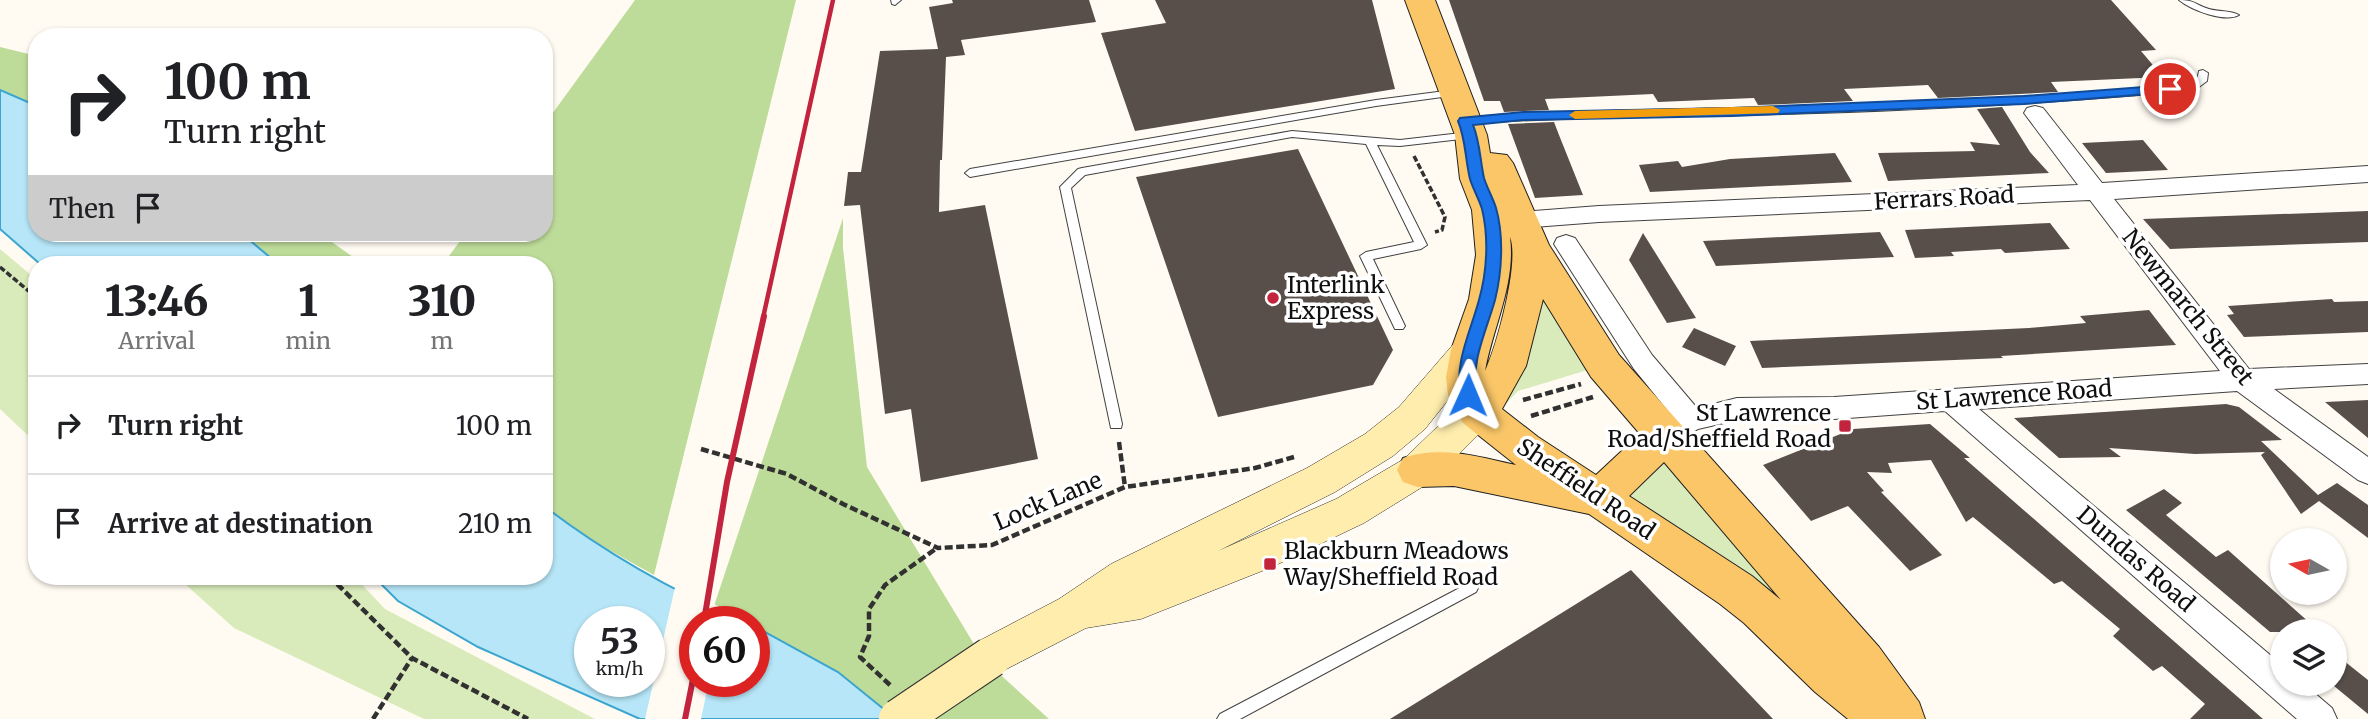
<!DOCTYPE html>
<html lang="en">
<head>
<meta charset="utf-8">
<style>
  :root { --surface:#fff; --page:#f6f6f6; --text:#202124; --muted:#757577; --line:#e0e0e0 }
  body { margin:0; font-family:Merriweather,serif; background:var(--page); color:var(--text); height:100vh; display:flex; flex-direction:column; font-size:26px; white-space:nowrap }
  * { box-sizing:border-box; margin:0 }
  p { font-size:23px; color:var(--muted) }
  .icon { flex:none; width:38px; height:38px; fill:none; stroke:currentColor; stroke-width:2; stroke-linecap:round; stroke-linejoin:round }
  .map { position:relative; flex:1; overflow:hidden }
  .side { position:absolute; left:28px; top:256px; width:525px; height:329px; display:flex; flex-direction:column; background:var(--surface); border-radius:28px; box-shadow:0 2px 5px #0004 }
  .side>* { flex:none }
  .guide { position:absolute; left:28px; top:28px; width:525px; height:214px; border-radius:28px; box-shadow:0 2px 5px #0004; background:#fff; color:var(--text); overflow:hidden }
  .needle { width:46px; rotate:279deg }
  .controls { position:absolute; left:2270px; top:528px; display:grid; gap:14px }
  .controls a { display:grid; place-items:center; width:77px; height:77px; border-radius:50%; background:var(--surface); box-shadow:0 2px 5px #0004; font-size:35px }
  .speed { position:absolute; left:574px; top:606px; display:flex; gap:14px; font-size:35px; font-weight:700; text-align:center }
  .speed>* { display:grid; place-content:center; width:91px; height:91px; border-radius:50%; background:var(--surface); box-shadow:0 2px 5px #0004; line-height:1 }
  .speed small { font-size:18px; font-weight:400 }
  .speed .limit { border:10px solid #d22; background:#fff; color:#111 }
  .pin { position:absolute; display:grid; place-items:center; width:60px; height:60px; color:#fff; margin:-30px; border:4px solid #fff; border-radius:50%; box-shadow:0 2px 7px #0007 }
  .me { position:absolute; width:77px; margin:-38px; rotate:1deg; stroke-linejoin:round; filter:drop-shadow(0 0 5px #0008) }
  .turn { display:flex; align-items:center; gap:24px; height:147px; padding:0 21px; font-size:32px }
  .turn .icon { width:91px; height:91px; stroke-width:2.5 }
  .turn b { display:block; font-size:49px; line-height:60px }
  .then { display:flex; align-items:center; height:66px; padding:0 21px; background:#0003; gap:14px; font-size:26px }
  .eta { display:flex; justify-content:space-evenly; align-items:center; height:119px; text-align:center }
  .eta b { font-size:42px; font-weight:800; line-height:49px }
  ul { padding:0; list-style:none }
  li { display:flex; align-items:center; gap:21px; height:98px; padding:0 21px; border-top:2px solid var(--line) }
  li div { flex:1 }
  li b { display:block; font-size:26px }
  li em { font-style:normal }
  .map>svg:first-child { display:block }
</style>
</head>
<body>
<div class="map">
<svg width="2368" height="719" viewBox="0 0 2368 719">
  <rect width="100%" height="100%" fill="#fffbf2"/>
  <path fill="#d9ebba" d="M 0,249 L 37,280 L 37,444 L 0,409 Z
    M 1539,286 L 1591,369 L 1518,391 L 1499,411 Z
    M 1662,456 L 1857,667 L 1625,500 Z
    M 176,576 L 354,576 L 385,609 L 595,719 L 424,719 L 234,628 Z"/>
  <path fill="#bedc99" d="M 635,0 L 796,0 L 654,575 L 582,535 L 544,506 L 544,264 L 443,264 L 466,233 L 544,233 L 544,125 Z
    M 0,47 L 37,56 L 37,106 L 0,90 Z
    M 843,218 L 843,248 L 867,467 L 983,659 L 1049,719 L 896,719 L 838,672 L 754,626 L 754,621 L 742,621 L 713,609 Z
    M 241,233 L 319,233 L 363,264 L 278,264 Z"/>
  <path fill="#b6e6f7" stroke="#3ba5d0" stroke-width="2" fill-rule="evenodd" d="M 0,90 L 37,106 L 37,233 L 241,233 L 278,264 L 40,264 L 0,229 Z
    M 544,506 C 604,552 673,591 742,621 L 695,621 L 695,681 L 754,681 L 754,626 L 838,672 L 896,719 L 640,719 L 478,647 L 398,601 L 373,576 L 544,576 ZM 590,621 L 649,621 L 649,681 L 590,681 Z"/>
  <path fill="#fffbf2" d="M 676,583 L 725,610 L 723,621 L 695,621 L 695,681 L 709,681 L 701,719 L 645,719 Z"/>
  <path fill="#584f4b" d="M 952,0 L 1089,0 L 1096,22 L 961,40 L 965,55 L 946,57 L 942,160 L 940,160 L 939,212 L 985,205 L 1038,459 L 921,482 L 911,409 L 885,414 L 860,205 L 844,206 L 848,172 L 861,172 L 880,51 L 938,49 L 929,7 L 953,3 Z
    M 1155,0 L 1372,0 L 1395,89 L 1135,131 L 1101,33 L 1166,23 Z
    M 1449,0 L 2111,0 L 2156,50 L 2141,51 L 2163,77 L 2051,82 L 2058,92 L 1938,98 L 1928,85 L 1844,89 L 1853,101 L 1785,104 L 1758,105 L 1754,98 L 1658,102 L 1653,94 L 1545,99 L 1549,110 L 1504,112 L 1500,101 L 1484,101 Z
    M 2002,107 L 2030,152 L 2049,173 L 1888,181 L 1878,153 L 1975,151 L 1970,142 L 2000,145 L 1977,109 Z
    M 1554,122 L 1559,135 L 1583,195 L 1535,198 L 1508,124 Z
    M 2143,140 L 2168,170 L 2106,173 L 2082,143 Z
    M 1298,149 L 1393,350 L 1373,385 L 1218,417 L 1136,177 Z
    M 1835,153 L 1852,182 L 1650,192 L 1639,165 L 1678,161 L 1682,167 L 1730,159 Z
    M 2368,211 L 2368,242 L 2195,248 L 2170,249 L 2143,219 Z
    M 2050,223 L 2070,249 L 2005,253 L 2001,249 L 1951,252 L 1954,256 L 1915,258 L 1905,230 Z
    M 1880,232 L 1894,257 L 1716,266 L 1703,241 Z
    M 1643,233 L 1696,318 L 1667,323 L 1629,260 Z
    M 2332,299 L 2334,302 L 2368,301 L 2368,332 L 2244,337 L 2227,315 L 2234,314 L 2228,306 Z
    M 2149,310 L 2176,345 L 2001,356 L 2003,358 L 1762,368 L 1750,341 L 2029,328 L 2086,323 L 2080,316 Z
    M 1694,328 L 1736,346 L 1725,366 L 1682,347 Z
    M 2368,400 L 2368,438 L 2325,402 Z
    M 2226,404 L 2239,407 L 2282,440 L 2261,441 L 2318,495 L 2337,483 L 2368,505 L 2368,538 L 2319,501 L 2301,514 L 2261,455 L 2265,452 L 2195,454 L 2109,448 L 2121,457 L 2059,458 L 2014,418 Z
    M 1930,424 L 1970,458 L 1964,458 L 2263,719 L 2190,719 L 2205,704 L 2162,666 L 2153,671 L 2113,636 L 2120,629 L 2062,581 L 2054,584 L 1973,517 L 1966,522 L 1931,460 L 1888,463 L 1892,473 L 1867,472 L 1884,491 L 1881,492 L 1942,555 L 1910,571 L 1848,506 L 1811,521 L 1763,465 L 1853,429 Z
    M 2164,489 L 2182,503 L 2166,515 L 2216,557 L 2228,550 L 2320,632 L 2270,632 L 2126,510 Z
    M 1631,570 L 1773,719 L 1390,719 Z
    M 2334,653 L 2368,680 L 2368,714 L 2334,686 Z"/>
  <g fill="none" stroke-linecap="round" stroke-linejoin="round">
    <g stroke="#424242" stroke-width="2">
      <path id="lane" d="M 891,0 L 901,0 L 895,5 L 892,4 Z
        M 2179,0 C 2195,0 2196,5 2209,9 C 2219,12 2230,10 2239,15 C 2225,23 2191,10 2179,0 Z
        M 2203,70 L 2208,73 L 2207,81 L 2195,90 C 2058,103 1920,110 1783,114 C 1677,117 1571,116 1465,124 L 1460,121 L 1465,118 C 1571,109 1677,110 1784,107 C 1920,103 2056,96 2192,84 L 2197,80 L 2199,71 Z
        M 1453,90 L 1458,93 L 1457,95 L 1376,106 L 970,177 L 965,173 L 970,169 L 1376,100 Z
        M 1292,131 L 1400,140 L 1470,132 L 1475,135 L 1470,138 L 1400,146 L 1377,145 L 1427,245 L 1421,249 L 1373,259 L 1405,326 L 1403,329 L 1395,329 L 1360,256 L 1366,252 L 1414,242 L 1366,144 L 1292,137 L 1085,175 L 1071,188 L 1122,424 L 1121,428 L 1111,428 L 1060,187 L 1078,169 L 1082,168 Z
        M 1471,582 L 1476,584 L 1478,588 L 1476,592 L 1240,719 L 1217,719 L 1220,714 Z"/>
    </g>
    <g stroke="#424242" stroke-width="2">
      <path id="street" d="M 2035,106 L 2043,108 L 2102,183 L 2368,166 L 2368,182 L 2114,199 L 2249,369 L 2368,364 L 2368,384 L 2274,389 L 2368,457 L 2368,484 L 2358,480 L 2237,391 L 1979,409 L 2282,665 L 2282,684 L 2304,684 L 2332,708 L 2337,719 L 2297,719 L 1945,411 L 1834,419 L 1737,420 L 1698,429 L 1665,446 L 1655,443 L 1651,435 L 1655,427 L 1673,417 L 1634,369 L 1554,244 L 1557,238 L 1566,235 L 1575,238 L 1652,355 L 1697,408 L 1737,398 L 1834,397 L 2220,371 L 2090,200 L 1599,222 L 1520,228 L 1512,226 L 1508,220 L 1512,214 L 1520,212 L 1599,206 L 2078,185 L 2024,113 L 2027,108 Z"/>
    </g>
    <g stroke="#313131" stroke-width="1">
      <path id="secondary" d="M 1470,336 L 1483,340 L 1488,350 L 1425,429 L 1393,456 L 1335,492 L 1218,551 L 1336,499 L 1404,459 L 1464,401 L 1477,397 L 1490,401 L 1496,412 L 1490,423 L 1432,481 L 1364,523 L 1272,567 L 1156,613 L 1141,619 L 1086,628 L 991,677 L 975,671 L 969,657 L 975,643 L 1059,599 L 1111,564 L 1307,468 L 1365,434 L 1399,407 L 1457,340 Z"/>
    </g>
    <g stroke="#202020" stroke-width="2">
      <path id="primary" d="M 1405,0 L 1435,0 L 1487,135 L 1490,153 L 1507,155 L 1513,163 L 1549,245 L 1619,355 L 1879,647 L 1919,702 L 1925,719 L 1848,719 L 1815,692 L 1744,623 L 1720,604 L 1589,514 L 1454,486 L 1418,487 L 1403,482 L 1397,470 L 1403,458 C 1441,445 1479,457 1516,465 L 1463,423 L 1448,395 L 1446,377 L 1451,350 L 1469,299 L 1476,255 L 1472,210 L 1460,179 L 1455,135 ZM 1510,237 C 1520,262 1497,345 1485,371 C 1493,326 1516,284 1510,237 ZM 1543,299 L 1591,377 L 1640,434 L 1596,475 L 1538,437 L 1502,409 L 1526,366 ZM 1664,462 L 1781,600 L 1752,576 L 1629,496 Z"/>
    </g>
    <path stroke="#313131" stroke-width="3.5" stroke-dasharray="6 2.5" stroke-linecap="butt" d="M 1414,156 L 1445,217 L 1442,230 L 1435,232
      M 0,267 L 37,298"/>
    <path stroke="#313131" stroke-width="4.5" stroke-dasharray="8 3.5" stroke-linecap="butt" d="M 1523,400 L 1581,384
      M 1531,416 L 1593,397
      M 1119,442 L 1125,487
      M 701,449 L 787,474 L 843,504 L 938,548 L 992,545 L 1125,487 L 1255,468 L 1294,457
      M 329,576 L 412,658 L 528,719
      M 890,685 L 860,657 L 869,636 L 869,609 L 885,585 L 937,548
      M 373,719 L 412,658"/>
    <use href="#lane" fill="#fff" fill-rule="evenodd"/>
    <use href="#street" fill="#fff" fill-rule="evenodd"/>
    <use href="#secondary" fill="#ffedad" fill-rule="evenodd"/>
    <use href="#primary" fill="#fac667" fill-rule="evenodd"/>
    <path stroke="#c3243d" stroke-width="4.5" d="M 763,318 L 833,0"/>
    <path stroke="#c3243d" stroke-width="6" d="M 704,621 L 727,482 L 764,316
      M 685,719 L 695,669"/>
    <g stroke="#313131" stroke-width="42" stroke-linecap="butt">
      <path id="secondary-bridge" d="M 899,719 L 991,657"/>
    </g>
    <use href="#secondary-bridge" stroke="#ffedad" stroke-width="40"/>
  </g>
  <path fill="#1a73e8" stroke="#114b97" stroke-width="2" d="M 2170,85 L 2174,86 L 2174,92 L 2024,104 L 1732,116 L 1523,120 L 1473,125 C 1480,142 1480,160 1484,178 C 1487,188 1493,198 1496,208 C 1504,236 1502,272 1495,300 C 1486,332 1471,360 1476,395 L 1468,401 L 1460,395 C 1455,361 1470,333 1479,300 C 1487,272 1489,238 1482,209 C 1479,199 1473,189 1470,179 C 1465,159 1466,140 1458,121 L 1460,118 L 1523,112 L 1732,108 L 2024,96 Z"/>
  <path fill="#f59e0b" d="M 1773,106 L 1780,110 L 1778,113 L 1575,119 L 1569,115 L 1575,111 Z"/>
  <g fill="#c3243d" stroke="#fff" stroke-width="2.5">
    <circle cx="1273" cy="298" r="7"/>
    <rect x="1838" y="419" width="14" height="14" rx="3.5"/>
    <rect x="1263" y="557" width="14" height="14" rx="3.5"/>
  </g>
  <g text-anchor="middle" stroke-width="7" stroke-linejoin="round" paint-order="stroke">
    <g font-size="23" fill="#0f0f0f" stroke="#fff">
      <text transform="translate(1944 198) rotate(-3)" y="8">Ferrars Road</text>
      <text transform="translate(2188 307) rotate(51)" y="8">Newmarch Street</text>
      <text transform="translate(2014 395) rotate(-4)" y="8">St Lawrence Road</text>
      <text transform="translate(1586 489) rotate(34)" y="8">Sheffield Road</text>
      <text transform="translate(1048 501) rotate(-23)" y="8">Lock Lane</text>
      <text transform="translate(2136 559) rotate(41)" y="8">Dundas Road</text>
    </g>
    <g font-size="23" fill="#0f0f0f" stroke="#fff" text-anchor="start">
      <text x="1287" y="293">Interlink<tspan x="1287" dy="26">Express</tspan></text>
      <text x="1831" y="421" text-anchor="end">St Lawrence<tspan x="1831" dy="26">Road/Sheffield Road</tspan></text>
      <text x="1284" y="559">Blackburn Meadows<tspan x="1284" dy="26">Way/Sheffield Road</tspan></text>
    </g>
  </g>
</svg>
<div class="controls">
<a><svg class="needle" viewBox="-14 -14 28 28"><path d="M0-13l5 13h-10z" fill="#e53935"/><path d="M0 13l5-13h-10z" fill="#757577"/></svg></a>
<a><svg class="icon" aria-label="layers" viewBox="0 0 24 24"><path d="M12 4l9 5-9 5-9-5zM3 14l9 5 9-5"/></svg></a>
</div>
<div class="speed"><div>53<small>km/h</small></div><div class="limit">60</div></div>
<div class="pin" style="left:2170px;top:89px;background:#d93025"><svg class="icon" aria-label="arrive" viewBox="0 0 24 24"><path d="M6 21V4h12l-3 4 3 4H6"/></svg></div>
<svg class="me" style="left:1468px;top:395px" viewBox="-20 -20 40 40"><path d="M0-17L14 15 0 8-14 15z" fill="#1a73e8" stroke="#fff" stroke-width="4"/></svg>
<div class="guide">
<div class="turn"><svg class="icon" aria-label="right" viewBox="0 0 24 24"><path d="M7 20v-9h11M14 6l5 5-5 5"/></svg><div><b>100 m</b>Turn right</div></div>
<div class="then">Then<svg class="icon" aria-label="arrive" viewBox="0 0 24 24"><path d="M6 21V4h12l-3 4 3 4H6"/></svg></div>
</div>
<section class="side">
<div class="eta">
<div><b>13:46</b><p>Arrival</p></div>
<div><b>1</b><p>min</p></div>
<div><b>310</b><p>m</p></div>
</div>
<ul>
<li><svg class="icon" aria-label="right" viewBox="0 0 24 24"><path d="M7 20v-9h11M14 6l5 5-5 5"/></svg><div><b>Turn right</b></div><em>100 m</em></li>
<li><svg class="icon" aria-label="arrive" viewBox="0 0 24 24"><path d="M6 21V4h12l-3 4 3 4H6"/></svg><div><b>Arrive at destination</b></div><em>210 m</em></li>
</ul>
</section>
</div>
</body>
</html>
